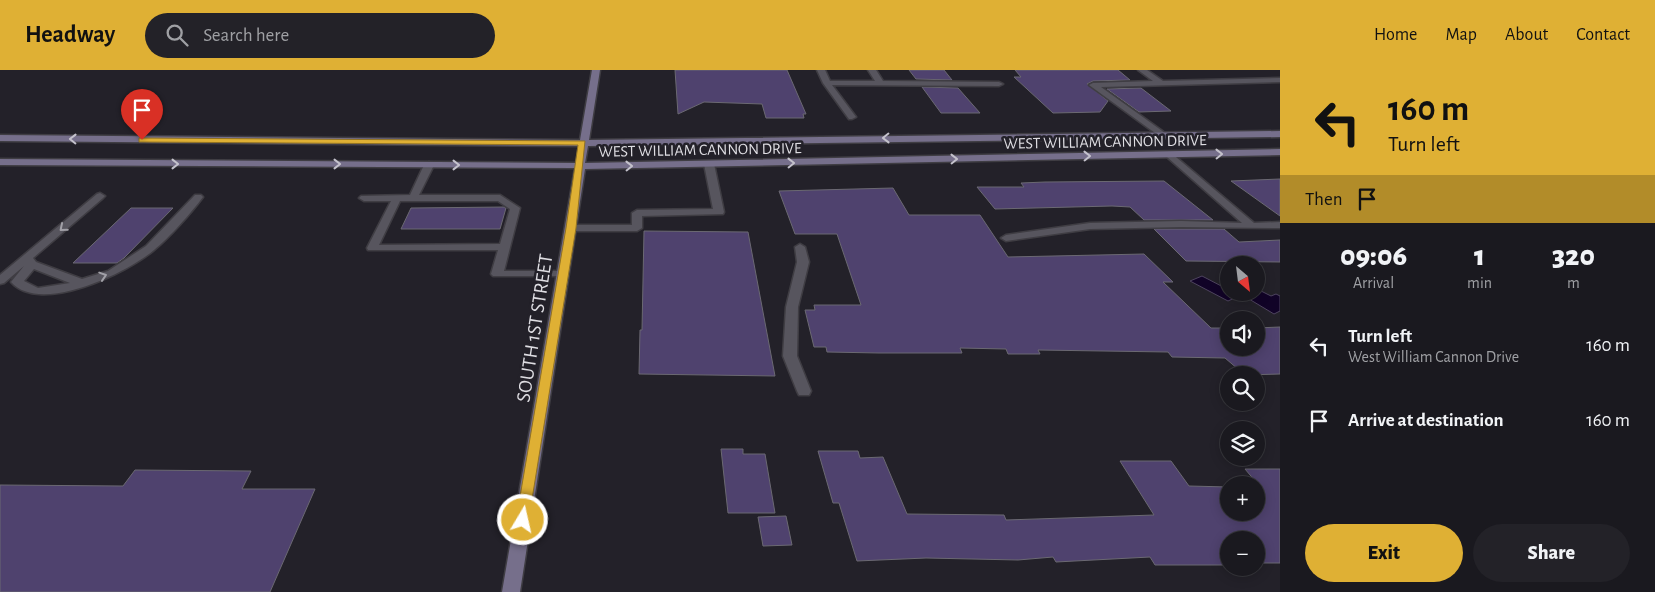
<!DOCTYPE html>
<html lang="en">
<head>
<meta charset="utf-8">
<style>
  :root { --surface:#1a191f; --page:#232228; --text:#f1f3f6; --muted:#9fa0a4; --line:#38383d; --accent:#dfb034 }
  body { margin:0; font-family:"Alegreya Sans",sans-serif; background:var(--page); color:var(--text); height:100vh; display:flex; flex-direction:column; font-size:19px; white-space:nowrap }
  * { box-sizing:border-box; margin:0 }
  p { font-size:16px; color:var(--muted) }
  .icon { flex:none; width:28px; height:28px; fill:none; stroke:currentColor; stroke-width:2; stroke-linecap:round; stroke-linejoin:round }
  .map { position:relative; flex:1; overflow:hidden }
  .details { display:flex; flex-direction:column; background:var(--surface); width:375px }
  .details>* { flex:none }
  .top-card { background:#dfb034; color:#111; overflow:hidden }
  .needle { width:32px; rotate:152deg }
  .buttons { position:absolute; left:1220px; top:186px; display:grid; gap:10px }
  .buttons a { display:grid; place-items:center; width:45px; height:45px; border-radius:50%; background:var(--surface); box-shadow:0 2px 12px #0003,0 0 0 1px var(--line); font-size:25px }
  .pin { position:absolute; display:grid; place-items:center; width:42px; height:42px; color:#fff; margin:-51px -21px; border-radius:50% 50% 50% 0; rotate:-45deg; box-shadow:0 0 5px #0007 }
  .pin .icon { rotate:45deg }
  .me { position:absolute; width:55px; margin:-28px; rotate:9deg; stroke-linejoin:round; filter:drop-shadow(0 0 4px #0008) }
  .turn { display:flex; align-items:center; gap:18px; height:105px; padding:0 25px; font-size:22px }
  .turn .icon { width:65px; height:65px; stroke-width:2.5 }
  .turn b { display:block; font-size:35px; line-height:42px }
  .then { display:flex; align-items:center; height:48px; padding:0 25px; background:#0003; gap:10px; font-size:19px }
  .eta { display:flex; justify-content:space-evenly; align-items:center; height:85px; text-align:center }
  .eta b { font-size:30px; font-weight:800; line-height:35px }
  .button { display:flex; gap:10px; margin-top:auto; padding:10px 25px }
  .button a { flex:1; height:58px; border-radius:30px; background:var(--accent); color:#111; font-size:20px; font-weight:800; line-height:58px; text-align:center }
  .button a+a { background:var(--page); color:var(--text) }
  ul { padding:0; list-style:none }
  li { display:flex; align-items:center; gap:15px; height:75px; padding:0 25px }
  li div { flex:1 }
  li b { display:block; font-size:19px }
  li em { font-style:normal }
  header { display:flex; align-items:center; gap:30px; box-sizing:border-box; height:70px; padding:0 25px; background:var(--accent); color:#111 }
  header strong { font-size:24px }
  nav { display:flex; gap:28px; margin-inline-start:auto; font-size:18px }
  .search { width:350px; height:45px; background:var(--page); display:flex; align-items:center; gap:12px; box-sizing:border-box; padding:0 18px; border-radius:28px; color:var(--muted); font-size:19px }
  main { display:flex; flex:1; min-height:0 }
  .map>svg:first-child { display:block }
</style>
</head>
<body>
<header>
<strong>Headway</strong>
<div class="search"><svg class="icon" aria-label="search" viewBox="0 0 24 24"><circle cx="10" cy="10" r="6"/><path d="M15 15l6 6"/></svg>Search here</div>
<nav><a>Home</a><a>Map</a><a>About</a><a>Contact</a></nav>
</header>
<main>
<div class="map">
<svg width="1280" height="522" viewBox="0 0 1280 522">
  <rect width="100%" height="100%" fill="#232129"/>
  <path fill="#110327" stroke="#4e445f" d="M 1202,206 L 1229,220 L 1229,222 L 1239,226 L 1228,231 L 1190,211 Z
    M 1256,211 L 1264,215 L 1257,219 L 1271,226 L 1276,224 L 1280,226 L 1280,241 L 1274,244 L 1239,223 L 1256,222 Z"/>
  <path fill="#4f426e" stroke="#6b6972" d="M 675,0 L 787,0 L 806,44 L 803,44 L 804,48 L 766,48 L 762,34 L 704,32 L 678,44 Z
    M 909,0 L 944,0 L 952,10 L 916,9 Z
    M 1015,0 L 1118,0 L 1130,10 L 1093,11 L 1087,14 L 1108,31 L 1100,42 L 1053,43 L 1014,7 L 1021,7 Z
    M 922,17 L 958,18 L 980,43 L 941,43 Z
    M 1141,18 L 1171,41 L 1139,42 L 1107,19 Z
    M 1280,109 L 1280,146 L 1231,111 Z
    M 1164,111 L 1213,150 L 1144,150 L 1130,137 L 1112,136 L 995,139 L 977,117 L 1024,117 L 1021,113 L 1045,112 Z
    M 893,118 L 909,145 L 980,145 L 1008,187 L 1144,184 L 1173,212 L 1163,212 L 1211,258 L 1229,258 L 1229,278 L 1256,278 L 1256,258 L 1280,257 L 1280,304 L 1245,305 L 1225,288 L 1172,287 L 1168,282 L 1038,280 L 1040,284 L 1008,284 L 1006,279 L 960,278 L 962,283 L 879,283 L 827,282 L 826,277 L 814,277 L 805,240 L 815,240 L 814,235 L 861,235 L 837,164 L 795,164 L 779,121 Z
    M 504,137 L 506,138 L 500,159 L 401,159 L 411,138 Z
    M 131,138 L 173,138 L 124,188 L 117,193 L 73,193 Z
    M 1154,159 L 1224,159 L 1239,172 L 1280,170 L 1280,192 L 1186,191 Z
    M 644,161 L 748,162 L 775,306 L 639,304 L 640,260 L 642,260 Z
    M 721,379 L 743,379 L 743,384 L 765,384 L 775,443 L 728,443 Z
    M 818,381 L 858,381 L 860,388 L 883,387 L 907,444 L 1004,445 L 1006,450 L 1154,445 L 1120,391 L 1171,391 L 1189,416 L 1229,417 L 1229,442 L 1256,442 L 1256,418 L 1261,418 L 1245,399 L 1280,399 L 1280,493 L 1256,493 L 1256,470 L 1229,470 L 1229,492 L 1225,492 L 1227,495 L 1155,495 L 1150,487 L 1056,492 L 1053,487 L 1018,490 L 926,488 L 857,491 L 839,433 L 833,433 Z
    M 135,400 L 251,401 L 242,419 L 315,419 L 270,522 L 0,522 L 0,415 L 123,416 Z
    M 786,446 L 792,475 L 763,476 L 758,447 Z"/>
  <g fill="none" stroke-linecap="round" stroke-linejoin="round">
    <g stroke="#3f3d43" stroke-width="3">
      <path id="lane" d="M 817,0 L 825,0 L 830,11 L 875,11 L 868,0 L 876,0 L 883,11 L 999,12 L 1003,14 L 999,16 L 832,15 L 856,47 L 852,49 L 849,49 L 823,13 Z
        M 1138,0 L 1147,0 L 1163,11 L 1280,8 L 1280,12 L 1101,17 L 1165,63 L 1166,65 L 1162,68 L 1089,15 L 1093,13 L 1153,11 Z
        M 1170,82 L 1254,153 L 1280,152 L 1280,158 L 1181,157 L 1090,159 L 1006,171 L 1001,168 L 1006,165 L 1090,153 L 1181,151 L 1242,153 L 1167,87 L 1166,85 Z
        M 709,91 L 714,94 L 724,142 L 723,144 L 642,146 L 642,158 L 637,161 L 571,161 L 566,158 L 571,155 L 632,155 L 632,143 L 637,140 L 713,139 L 704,94 Z
        M 429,92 L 434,95 L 419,125 L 500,125 L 520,138 L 504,201 L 562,201 L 568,204 L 566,206 L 493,206 L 491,204 L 498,180 L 368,180 L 367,178 L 391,131 L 364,131 L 359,128 L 361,126 L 410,125 L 424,95 ZM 400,131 L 498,131 L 510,139 L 500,174 L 379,175 Z
        M 100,123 L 105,126 L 103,128 L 33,188 L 36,192 L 82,209 L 108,201 L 146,176 L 195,125 L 201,125 L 203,127 C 191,143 169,168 154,180 C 127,203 40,245 11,212 L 24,196 L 4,213 L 0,214 L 0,205 L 97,124 ZM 34,199 L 70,213 L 38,218 L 24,211 Z
        M 800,174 L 805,177 L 809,192 L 798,237 L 797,286 L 811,321 L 809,325 L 799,325 L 797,321 L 783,286 L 786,237 L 797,192 L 795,177 Z"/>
    </g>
    <g stroke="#3f3d43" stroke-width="3">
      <path id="secondary" d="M 592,0 L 600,0 L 589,70 L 1280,61 L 1280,67 L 588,76 L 585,93 L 1280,79 L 1280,85 L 585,99 L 520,522 L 502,522 L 575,98 L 0,95 L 0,89 L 576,93 L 579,76 L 0,71 L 0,65 L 580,70 Z"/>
    </g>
    <use href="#lane" fill="#57555e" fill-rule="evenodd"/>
    <use href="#secondary" fill="#766f8b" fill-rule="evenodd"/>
  </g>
  <defs><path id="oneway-chevron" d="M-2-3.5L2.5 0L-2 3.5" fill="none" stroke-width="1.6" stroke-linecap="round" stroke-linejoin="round" transform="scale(1.25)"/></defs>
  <g stroke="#c4c2cc">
    <use href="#oneway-chevron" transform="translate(886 68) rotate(179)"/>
    <use href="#oneway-chevron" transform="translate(73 69) rotate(-179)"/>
    <use href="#oneway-chevron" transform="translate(1219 84) rotate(-1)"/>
    <use href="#oneway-chevron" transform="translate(1087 86) rotate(-1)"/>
    <use href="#oneway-chevron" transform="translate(954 89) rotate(-1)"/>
    <use href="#oneway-chevron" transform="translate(791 93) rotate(-1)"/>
    <use href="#oneway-chevron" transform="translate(175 94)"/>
    <use href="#oneway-chevron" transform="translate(337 94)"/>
    <use href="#oneway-chevron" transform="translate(456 95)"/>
    <use href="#oneway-chevron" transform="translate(629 96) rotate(-1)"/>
  </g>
  <g stroke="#a1a0a7">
    <use href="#oneway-chevron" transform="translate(63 158) rotate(140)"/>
    <use href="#oneway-chevron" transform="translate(103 206) rotate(-18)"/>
  </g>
  <path fill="#dfb034" stroke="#917222" d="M 139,68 L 585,71 L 576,158 L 528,454 L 523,456 L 518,454 L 516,450 L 566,158 L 578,75 L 142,72 L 139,72 Z"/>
  <g text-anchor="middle" stroke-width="5" stroke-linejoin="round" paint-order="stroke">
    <g font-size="16" fill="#dedde2" stroke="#232129">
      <text transform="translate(1105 71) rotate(-1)" y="6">WEST WILLIAM CANNON DRIVE</text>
      <text transform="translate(700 79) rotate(-1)" y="6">WEST WILLIAM CANNON DRIVE</text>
    </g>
    <g font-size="20" fill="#dedde2" stroke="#232129">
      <text transform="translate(534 258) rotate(-81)" y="7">SOUTH 1ST STREET</text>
    </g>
  </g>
</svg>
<div class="buttons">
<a><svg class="needle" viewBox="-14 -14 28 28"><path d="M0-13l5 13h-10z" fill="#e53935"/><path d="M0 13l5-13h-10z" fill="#9fa0a4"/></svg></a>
<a><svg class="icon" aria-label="sound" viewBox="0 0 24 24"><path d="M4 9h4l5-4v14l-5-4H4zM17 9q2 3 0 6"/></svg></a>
<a><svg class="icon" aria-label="search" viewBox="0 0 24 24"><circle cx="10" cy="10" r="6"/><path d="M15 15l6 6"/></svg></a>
<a><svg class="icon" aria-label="layers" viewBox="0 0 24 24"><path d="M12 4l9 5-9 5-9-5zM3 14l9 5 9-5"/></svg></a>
<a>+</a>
<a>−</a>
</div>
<div class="pin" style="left:142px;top:70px;background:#d93025"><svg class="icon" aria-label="arrive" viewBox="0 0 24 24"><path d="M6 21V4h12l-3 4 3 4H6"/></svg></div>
<svg class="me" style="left:523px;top:450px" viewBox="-20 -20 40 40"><circle r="17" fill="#dfb034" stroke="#fff" stroke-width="3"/><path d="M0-11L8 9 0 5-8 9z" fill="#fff"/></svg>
</div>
<section class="details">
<div class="top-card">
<div class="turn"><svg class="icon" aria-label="left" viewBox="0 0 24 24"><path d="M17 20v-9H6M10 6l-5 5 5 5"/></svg><div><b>160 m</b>Turn left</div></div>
<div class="then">Then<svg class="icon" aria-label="arrive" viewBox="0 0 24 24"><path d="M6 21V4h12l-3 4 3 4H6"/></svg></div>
</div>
<div class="eta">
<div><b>09:06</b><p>Arrival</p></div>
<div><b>1</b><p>min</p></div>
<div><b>320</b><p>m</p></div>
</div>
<ul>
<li><svg class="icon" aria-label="left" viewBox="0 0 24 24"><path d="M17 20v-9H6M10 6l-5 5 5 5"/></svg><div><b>Turn left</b><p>West William Cannon Drive</p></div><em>160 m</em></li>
<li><svg class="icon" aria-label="arrive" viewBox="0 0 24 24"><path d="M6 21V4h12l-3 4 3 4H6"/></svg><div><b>Arrive at destination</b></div><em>160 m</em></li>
</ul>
<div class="button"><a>Exit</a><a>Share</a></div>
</section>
</main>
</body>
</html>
